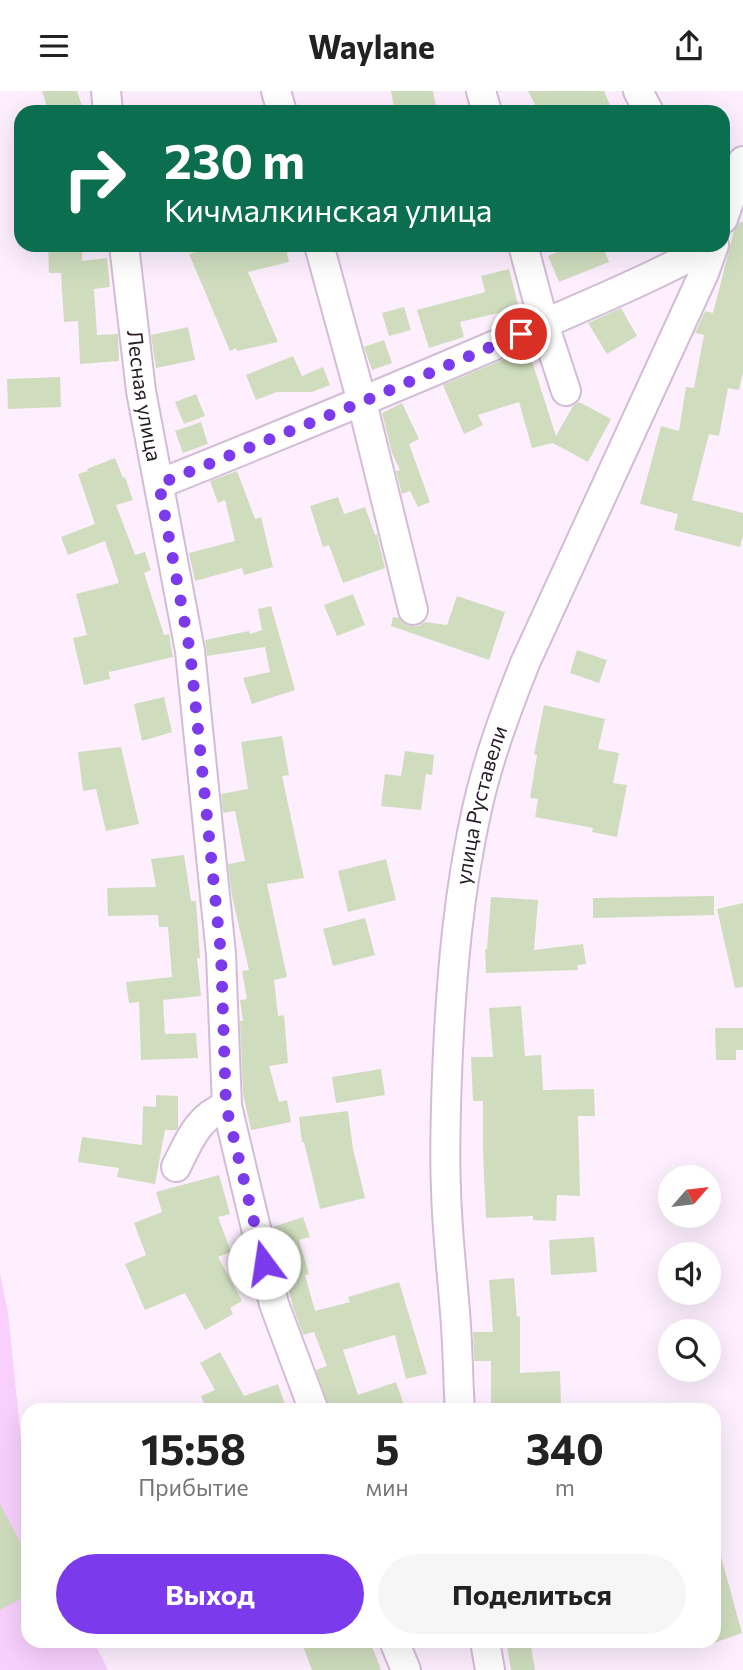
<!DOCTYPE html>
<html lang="ru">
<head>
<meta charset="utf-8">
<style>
  :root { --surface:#fff; --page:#f6f6f6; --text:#222; --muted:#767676; --accent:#7c3aed }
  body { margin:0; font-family:Commissioner,sans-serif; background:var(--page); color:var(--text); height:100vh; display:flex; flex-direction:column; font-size:26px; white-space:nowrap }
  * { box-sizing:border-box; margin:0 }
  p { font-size:23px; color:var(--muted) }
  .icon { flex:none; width:38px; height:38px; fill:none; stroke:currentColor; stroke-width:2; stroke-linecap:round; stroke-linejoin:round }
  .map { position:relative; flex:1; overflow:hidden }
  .side { position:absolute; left:21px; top:1312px; width:700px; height:245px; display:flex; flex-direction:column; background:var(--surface); border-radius:21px; box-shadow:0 7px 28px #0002 }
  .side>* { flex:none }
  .guide { position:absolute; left:14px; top:14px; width:716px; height:147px; border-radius:21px; box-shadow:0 7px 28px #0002; background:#0b6e4f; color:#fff; overflow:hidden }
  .needle { width:46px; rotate:62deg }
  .tools { position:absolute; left:658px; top:1074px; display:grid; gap:14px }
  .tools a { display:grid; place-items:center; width:63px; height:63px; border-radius:50%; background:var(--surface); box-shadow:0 7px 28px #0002; font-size:35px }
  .pin { position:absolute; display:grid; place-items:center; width:60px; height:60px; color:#fff; margin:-30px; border:4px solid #fff; border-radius:50%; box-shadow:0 2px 7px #0007 }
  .me { position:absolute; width:77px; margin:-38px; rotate:346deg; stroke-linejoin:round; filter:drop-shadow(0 0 5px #0008) }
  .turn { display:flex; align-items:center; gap:24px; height:147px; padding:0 35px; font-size:32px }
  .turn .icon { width:91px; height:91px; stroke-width:2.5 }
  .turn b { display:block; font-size:49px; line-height:60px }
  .eta { display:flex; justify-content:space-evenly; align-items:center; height:119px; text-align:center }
  .eta b { font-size:42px; font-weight:700; line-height:49px }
  .button { display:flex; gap:14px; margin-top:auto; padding:14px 35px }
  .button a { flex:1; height:80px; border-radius:42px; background:var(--accent); color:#fff; font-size:28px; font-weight:700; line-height:80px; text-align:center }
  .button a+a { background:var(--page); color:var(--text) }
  header { display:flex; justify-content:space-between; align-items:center; height:91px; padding:0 35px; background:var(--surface); font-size:32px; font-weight:700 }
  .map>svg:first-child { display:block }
</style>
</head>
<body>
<header><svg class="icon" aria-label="menu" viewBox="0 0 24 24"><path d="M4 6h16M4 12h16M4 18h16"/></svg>Waylane<svg class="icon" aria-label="share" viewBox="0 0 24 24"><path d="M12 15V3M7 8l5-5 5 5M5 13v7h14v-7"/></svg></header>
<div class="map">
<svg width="743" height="1579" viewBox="0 0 743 1579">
  <rect width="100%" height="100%" fill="#fdeffe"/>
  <path fill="#f8cffd" d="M 0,1183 L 8,1222 L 28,1416 L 28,1550 L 94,1551 L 108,1579 L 0,1579 Z"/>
  <path fill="#cfddbe" d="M 42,0 L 77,0 L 84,21 L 49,21 Z
    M 391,0 L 433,0 L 437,21 L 395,21 Z
    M 528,0 L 604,0 L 613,21 L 539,21 Z
    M 740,131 L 743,131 L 743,281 L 739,299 L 728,297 L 719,345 L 709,343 L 692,409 L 743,422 L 743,444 L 740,456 L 674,439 L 678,423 L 640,413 L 661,335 L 679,340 L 686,296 L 694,297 L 704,244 L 695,242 L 705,220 L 713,222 L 734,140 Z
    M 48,154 L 82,154 L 82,170 L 107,167 L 110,196 L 94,198 L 97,244 L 118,243 L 119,270 L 80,273 L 78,230 L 64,231 L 61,182 L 49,182 Z
    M 228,154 L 285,154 L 289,171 L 248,181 L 278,251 L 237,260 L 236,257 L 230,260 L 189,163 Z
    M 575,154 L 602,154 L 609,171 L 559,191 L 548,165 Z
    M 509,178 L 519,217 L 460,231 L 464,246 L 429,257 L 417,219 L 485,201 L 481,185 Z
    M 404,216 L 411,239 L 389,245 L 382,222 Z
    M 621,217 L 637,245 L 607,263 L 588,232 Z
    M 188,236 L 195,269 L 156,277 L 151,244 Z
    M 384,249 L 392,272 L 372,279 L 364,256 Z
    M 528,258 L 556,345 L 573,315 L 579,311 L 611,328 L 588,371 L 553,352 L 532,357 L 519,311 L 478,324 L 483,334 L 464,343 L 443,294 Z
    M 293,265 L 302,285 L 323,276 L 330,294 L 312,301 L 277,301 L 256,309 L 246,284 Z
    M 60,286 L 61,316 L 8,318 L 7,288 Z
    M 196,303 L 205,325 L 184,333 L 175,311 Z
    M 402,312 L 419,348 L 409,353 L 430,411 L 418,416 L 410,400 L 402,403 L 396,380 L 400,379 L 392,362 L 382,322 Z
    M 201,331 L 208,353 L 183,362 L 175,340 Z
    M 115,367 L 123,387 L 125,386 L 133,409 L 116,414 L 135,464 L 145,461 L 151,479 L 144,482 L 164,544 L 169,543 L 173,566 L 109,581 L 110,588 L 84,594 L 73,547 L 87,544 L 76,503 L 119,492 L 105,450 L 68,464 L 61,446 L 95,433 L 78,383 L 88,380 L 87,378 Z
    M 237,380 L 255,428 L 261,426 L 273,476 L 244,484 L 242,477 L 195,490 L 189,462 L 235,450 L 225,409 L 218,412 L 210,390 Z
    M 338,406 L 344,423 L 365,416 L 375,444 L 377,443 L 385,477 L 343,492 L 329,454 L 323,456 L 310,415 Z
    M 353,503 L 365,534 L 337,545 L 324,514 Z
    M 457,505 L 505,521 L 489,569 L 391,535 L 393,526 L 399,527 L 402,531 L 409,535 L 418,535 L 425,531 L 447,534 Z
    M 271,515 L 295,599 L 252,613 L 243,587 L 270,581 L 265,556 L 207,565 L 205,549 L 249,540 L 250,543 L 262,539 L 258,518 Z
    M 577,559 L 607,569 L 599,592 L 570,582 Z
    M 164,606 L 172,641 L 142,650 L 134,613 Z
    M 544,614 L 605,628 L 598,658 L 619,662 L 613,692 L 627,694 L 617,746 L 592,741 L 593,737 L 535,726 L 538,708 L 530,707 L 537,664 L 534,663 Z
    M 282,645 L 289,684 L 282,685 L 304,787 L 267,793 L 287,886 L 274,889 L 278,925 L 284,924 L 288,972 L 269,975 L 279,1011 L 287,1009 L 291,1031 L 251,1039 L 243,1003 L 240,930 L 243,930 L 240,909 L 247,908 L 242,880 L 249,879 L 232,805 L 228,773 L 245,770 L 235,720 L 223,722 L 221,703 L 248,698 L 241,651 Z
    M 121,656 L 139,733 L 106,740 L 96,698 L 83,700 L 78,661 Z
    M 405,660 L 434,664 L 432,684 L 426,683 L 421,719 L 381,715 L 385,683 L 401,685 Z
    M 184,764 L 191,810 L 196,810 L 200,867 L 197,867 L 201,905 L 163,909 L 165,943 L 196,942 L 198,967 L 141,969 L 139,911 L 129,912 L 126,891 L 172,886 L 168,836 L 159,836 L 158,824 L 108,825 L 107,797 L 156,796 L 151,768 Z
    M 386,768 L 396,809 L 348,821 L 338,780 Z
    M 714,805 L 714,824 L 593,827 L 593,807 Z
    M 491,806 L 538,809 L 534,859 L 583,853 L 586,873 L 577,874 L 578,879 L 486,882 L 485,858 L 487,858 Z
    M 743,812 L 743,896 L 735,897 L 717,818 Z
    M 365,827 L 375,864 L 333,875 L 323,838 Z
    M 521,915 L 525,965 L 541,964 L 543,999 L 594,998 L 595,1025 L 578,1025 L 580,1105 L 557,1104 L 556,1130 L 533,1129 L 533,1125 L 486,1127 L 483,1061 L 483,1010 L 473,1010 L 471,966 L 493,966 L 489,917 Z
    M 715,937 L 743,937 L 743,959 L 736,959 L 736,969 L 716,969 Z
    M 381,978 L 385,1004 L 336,1012 L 332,986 Z
    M 156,1004 L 178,1005 L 178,1037 L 176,1039 L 165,1039 L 155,1093 L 117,1086 L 119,1077 L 78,1071 L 82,1046 L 142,1054 L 143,1015 L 156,1016 Z
    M 348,1020 L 353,1058 L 365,1107 L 320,1118 L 304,1051 L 302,1051 L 299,1026 Z
    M 219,1084 L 230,1123 L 218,1126 L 231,1161 L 218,1166 L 242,1210 L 230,1217 L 233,1223 L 205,1239 L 185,1202 L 145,1219 L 125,1173 L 146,1164 L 134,1132 L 162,1121 L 156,1101 Z
    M 303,1126 L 310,1146 L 299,1149 L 309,1183 L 305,1184 L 315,1220 L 350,1211 L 348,1206 L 399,1191 L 427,1283 L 406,1288 L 395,1244 L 343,1259 L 358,1304 L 396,1291 L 406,1320 L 330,1320 L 316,1279 L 327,1275 L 314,1241 L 303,1244 L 293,1216 L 273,1136 Z
    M 594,1146 L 597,1181 L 551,1184 L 549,1149 Z
    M 514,1187 L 517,1226 L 520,1225 L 520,1282 L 560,1280 L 561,1315 L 491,1319 L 491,1270 L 474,1270 L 473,1241 L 493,1241 L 489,1189 Z
    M 220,1261 L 244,1305 L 278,1293 L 287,1320 L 207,1320 L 201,1305 L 215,1299 L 200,1272 Z
    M 0,1413 L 28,1466 L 28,1504 L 0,1519 Z
    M 720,1462 L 742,1542 L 714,1552 L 714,1463 Z
    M 301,1550 L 370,1550 L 381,1579 L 312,1579 Z
    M 506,1550 L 530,1550 L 535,1579 L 511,1579 Z"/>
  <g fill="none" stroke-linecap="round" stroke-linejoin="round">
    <g stroke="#d3bdd6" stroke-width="32">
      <g id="minor">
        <path d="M 106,0 L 108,21"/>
        <path d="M 276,0 L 282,21"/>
        <path d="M 481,0 L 487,21"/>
        <path d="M 638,0 L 649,21"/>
        <path d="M 723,128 L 743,70"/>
        <path id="s1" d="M 124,154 L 141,300 L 190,560 L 221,863 L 227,1015 L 274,1213 L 314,1320"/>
        <path d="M 319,154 L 362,311 L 413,519"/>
        <path d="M 523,154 L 544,233 L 566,300"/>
        <path d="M 159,393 C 276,346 393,298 509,248 C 577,218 647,190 712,154"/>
        <path d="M 176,1076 C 189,1050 198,1025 227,1015"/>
        <path id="s2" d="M 460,1320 C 458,1291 458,1263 456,1235 C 453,1189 447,1143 446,1098 C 444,1052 446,1006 448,960 C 452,879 459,798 477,718 C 488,668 506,620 525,572 L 704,182 L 714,154"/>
        <path d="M 394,1550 L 406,1579"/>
        <path d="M 485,1550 L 490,1579"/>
      </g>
    </g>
    <use href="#minor" stroke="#fff" stroke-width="28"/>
  </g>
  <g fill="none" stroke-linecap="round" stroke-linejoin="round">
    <path stroke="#7c3aed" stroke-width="12" stroke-dasharray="0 21.6" d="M 264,1172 L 226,1015 L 221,863 L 190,560 L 159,393 L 362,311 L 521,243"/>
  </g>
  <g text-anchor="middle" stroke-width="7" stroke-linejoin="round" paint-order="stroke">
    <g font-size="21" fill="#251c26" stroke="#fdeffe">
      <text dy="7" stroke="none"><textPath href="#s1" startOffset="152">Лесная улица</textPath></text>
      <text dy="7" stroke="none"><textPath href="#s2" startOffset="609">улица Руставели</textPath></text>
    </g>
  </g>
</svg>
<div class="tools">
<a><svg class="needle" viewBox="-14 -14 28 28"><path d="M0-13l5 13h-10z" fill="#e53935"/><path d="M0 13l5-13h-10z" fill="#767676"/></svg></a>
<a><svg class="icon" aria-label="sound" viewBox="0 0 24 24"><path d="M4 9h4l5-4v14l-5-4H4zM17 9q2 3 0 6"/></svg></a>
<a><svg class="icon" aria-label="search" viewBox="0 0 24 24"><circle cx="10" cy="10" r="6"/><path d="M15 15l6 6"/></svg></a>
</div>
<div class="pin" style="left:521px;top:243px;background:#d93025"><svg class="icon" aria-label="arrive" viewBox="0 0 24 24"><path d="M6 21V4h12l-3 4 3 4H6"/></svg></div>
<svg class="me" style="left:264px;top:1172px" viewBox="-20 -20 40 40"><circle r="19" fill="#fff"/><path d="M0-13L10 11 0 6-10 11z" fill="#7c3aed"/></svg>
<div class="guide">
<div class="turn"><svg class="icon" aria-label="right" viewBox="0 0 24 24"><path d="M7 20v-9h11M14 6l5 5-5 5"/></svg><div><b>230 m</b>Кичмалкинская улица</div></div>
</div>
<section class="side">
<div class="eta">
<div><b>15:58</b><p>Прибытие</p></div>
<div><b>5</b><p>мин</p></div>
<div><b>340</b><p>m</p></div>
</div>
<div class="button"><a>Выход</a><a>Поделиться</a></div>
</section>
</div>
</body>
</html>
